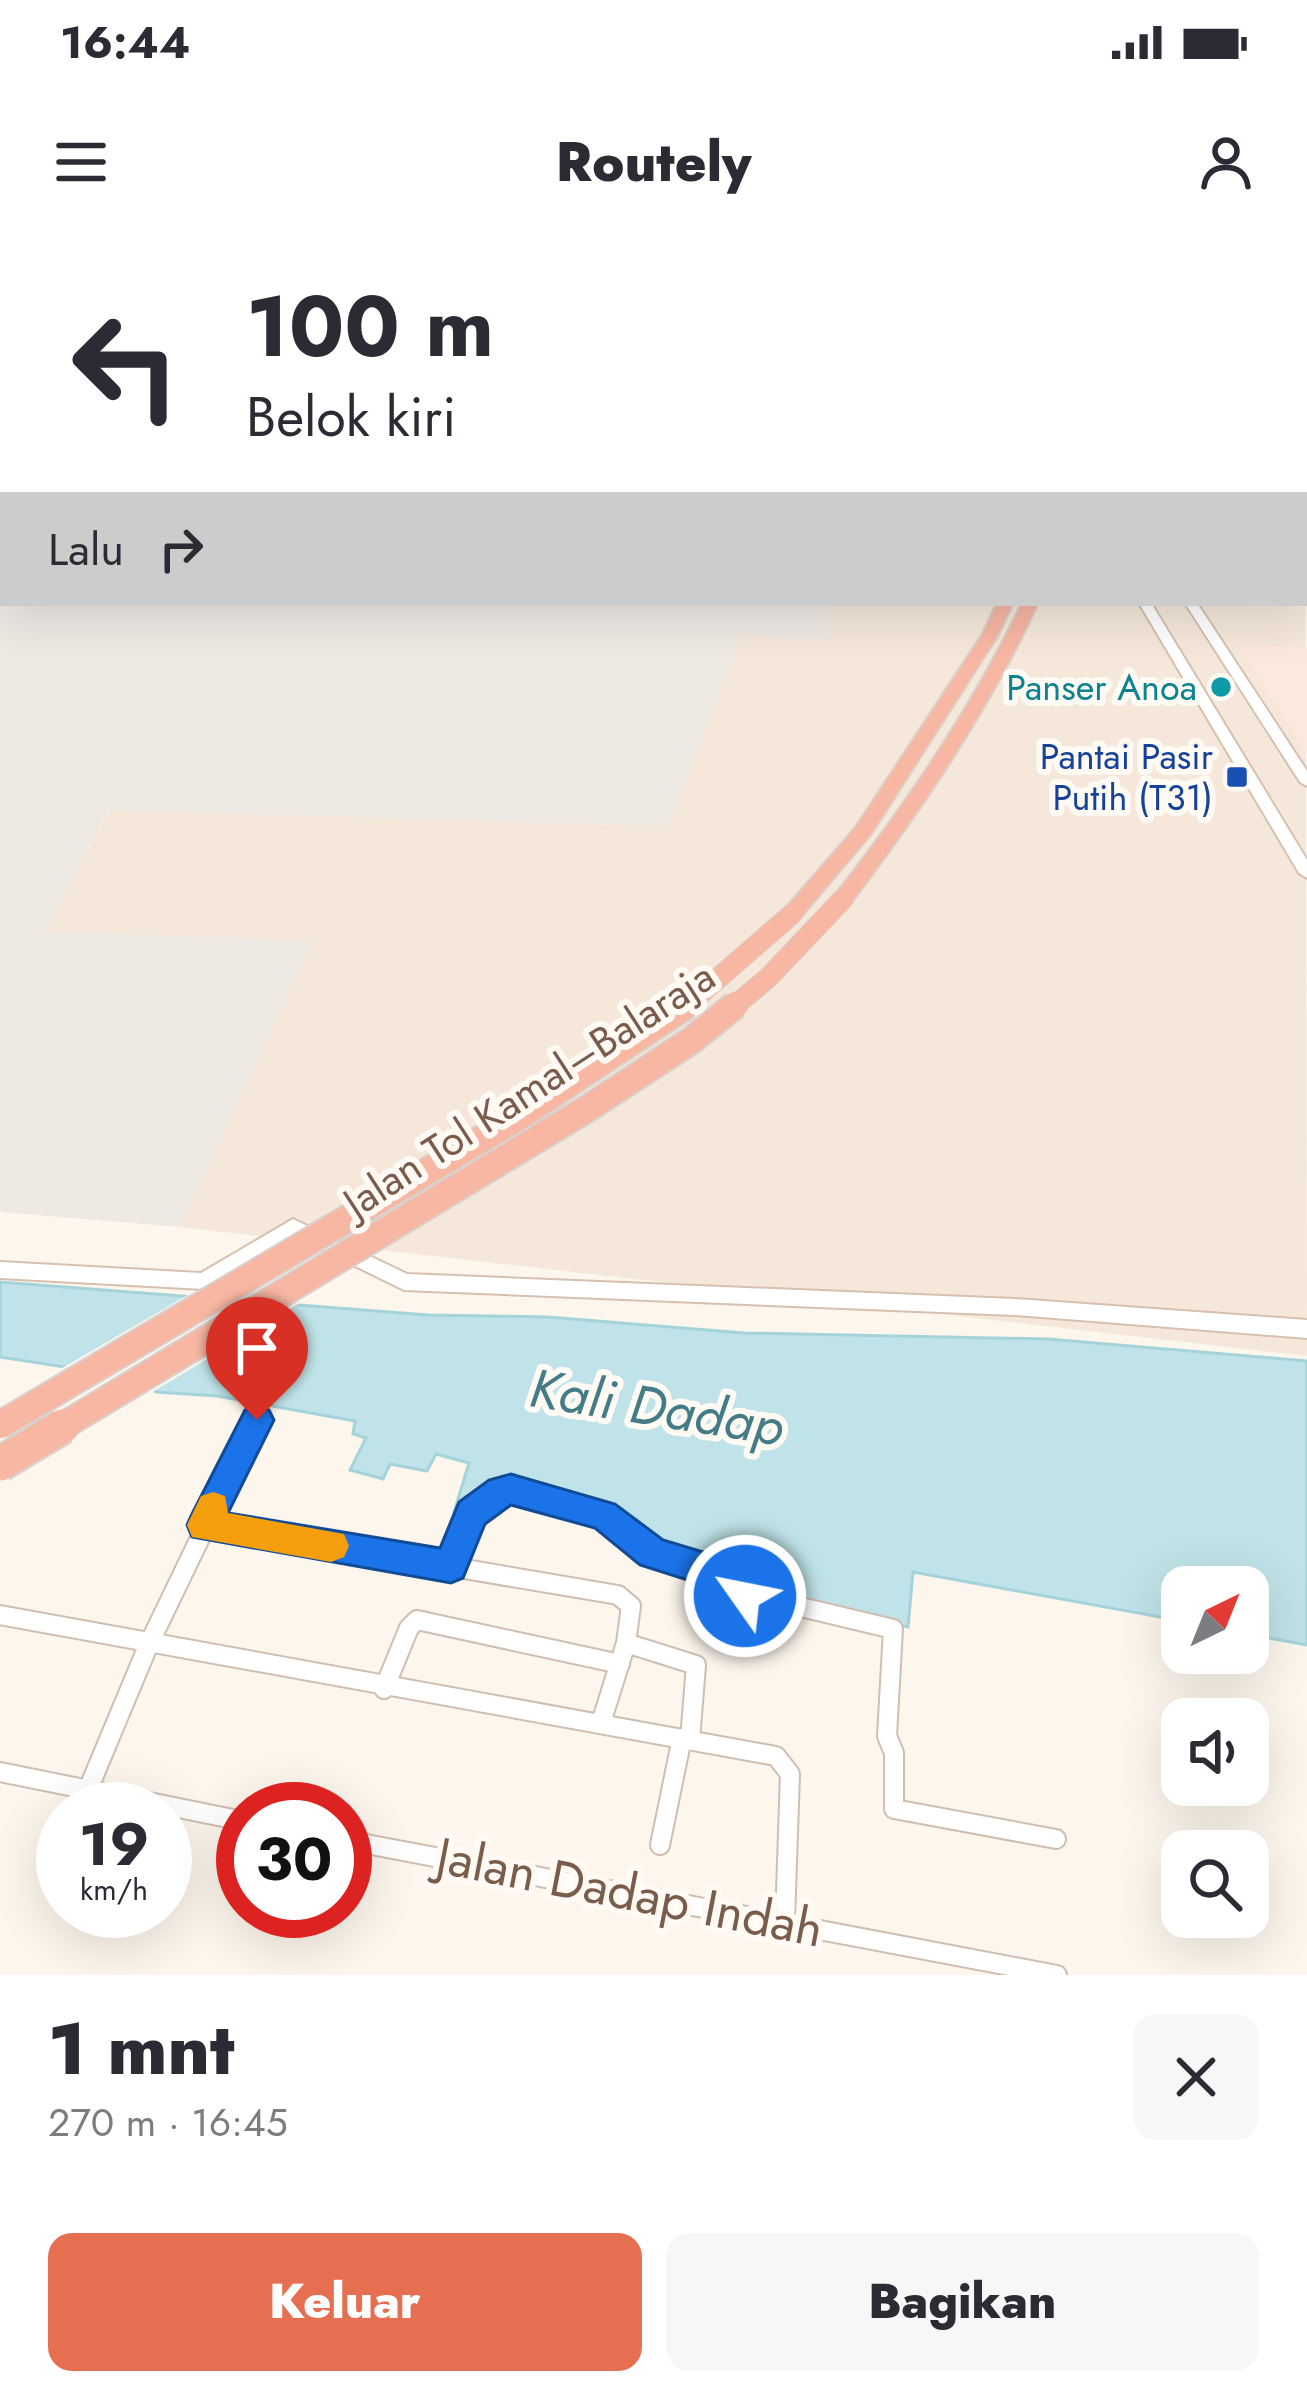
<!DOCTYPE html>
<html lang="id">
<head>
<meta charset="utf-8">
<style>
  :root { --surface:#fff; --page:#f7f7f7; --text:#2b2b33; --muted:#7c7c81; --accent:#e76f51 }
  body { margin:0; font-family:Jost,sans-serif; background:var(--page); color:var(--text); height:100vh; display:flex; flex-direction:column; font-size:45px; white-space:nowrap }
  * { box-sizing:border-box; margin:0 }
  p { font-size:39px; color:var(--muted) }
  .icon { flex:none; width:66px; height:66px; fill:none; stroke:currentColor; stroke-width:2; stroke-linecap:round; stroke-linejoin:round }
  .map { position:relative; height:1735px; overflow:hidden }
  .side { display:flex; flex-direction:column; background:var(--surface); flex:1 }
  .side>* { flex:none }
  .top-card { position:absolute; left:0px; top:0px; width:1308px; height:366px; box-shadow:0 12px 48px #0002; background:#fff; color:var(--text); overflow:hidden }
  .needle { width:78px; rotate:43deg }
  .buttons { position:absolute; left:1161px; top:1326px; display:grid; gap:24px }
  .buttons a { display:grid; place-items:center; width:108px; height:108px; border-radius:24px; background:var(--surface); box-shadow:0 12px 48px #0002; font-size:60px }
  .speed { position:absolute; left:36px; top:1542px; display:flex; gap:24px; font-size:60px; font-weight:700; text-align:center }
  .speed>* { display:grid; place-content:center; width:156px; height:156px; border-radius:50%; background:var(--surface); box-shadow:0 12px 48px #0002; line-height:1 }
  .speed small { font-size:30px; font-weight:400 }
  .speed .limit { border:18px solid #d22; background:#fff; color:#111 }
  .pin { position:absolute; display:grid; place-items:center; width:102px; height:102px; color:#fff; margin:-123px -51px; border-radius:50% 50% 50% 0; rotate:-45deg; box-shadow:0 0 12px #0007 }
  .pin .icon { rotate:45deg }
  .me { position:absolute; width:132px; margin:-66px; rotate:303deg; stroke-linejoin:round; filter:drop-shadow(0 0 9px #0008) }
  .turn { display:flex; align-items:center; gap:42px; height:252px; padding:0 48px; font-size:54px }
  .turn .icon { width:156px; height:156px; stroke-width:2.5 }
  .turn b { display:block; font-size:84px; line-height:102px }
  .then { display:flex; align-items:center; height:114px; padding:0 48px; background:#0003; gap:24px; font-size:45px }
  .round { display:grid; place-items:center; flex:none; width:126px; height:126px; border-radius:24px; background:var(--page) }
  .headline { display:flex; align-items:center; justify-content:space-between; height:204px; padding:0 48px }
  h1 { font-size:72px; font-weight:800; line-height:90px }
  .primary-button { display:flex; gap:24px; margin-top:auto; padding:24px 48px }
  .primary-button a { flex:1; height:138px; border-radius:24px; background:var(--accent); color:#fff; font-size:48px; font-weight:800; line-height:138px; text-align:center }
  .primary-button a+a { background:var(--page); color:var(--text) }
  .status { display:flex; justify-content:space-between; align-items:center; height:84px; padding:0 60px; background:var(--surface); direction:ltr }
  .status svg { height:33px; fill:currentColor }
  header { display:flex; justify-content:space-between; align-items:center; height:156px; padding:0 48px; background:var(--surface); font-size:54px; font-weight:800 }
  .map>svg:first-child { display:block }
</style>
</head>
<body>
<div class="status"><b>16:44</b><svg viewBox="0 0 49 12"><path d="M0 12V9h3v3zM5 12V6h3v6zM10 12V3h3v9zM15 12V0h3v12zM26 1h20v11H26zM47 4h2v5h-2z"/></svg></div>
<header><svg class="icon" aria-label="menu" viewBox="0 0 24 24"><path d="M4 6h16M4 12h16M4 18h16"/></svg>Routely<svg class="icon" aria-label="person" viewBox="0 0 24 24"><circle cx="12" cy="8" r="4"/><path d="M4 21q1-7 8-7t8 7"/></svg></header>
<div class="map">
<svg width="1307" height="1735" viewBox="0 0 1307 1735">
  <rect width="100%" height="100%" fill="#fdf6ec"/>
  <path fill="#f5e8da" d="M 1305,56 L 1307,1116 L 180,987 L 312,701 L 45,691 L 109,570 L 667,586 L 742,394 L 828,401 L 830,363 L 1305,363 Z"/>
  <path fill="#fde8e0" d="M 1237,404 L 1307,408 L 1307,514 L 1265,447 Z"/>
  <path fill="#efe9e4" d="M 0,0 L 984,0 L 3,3 L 3,363 L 830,363 L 828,401 L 742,395 L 668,586 L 108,570 L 46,691 L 313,701 L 180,987 L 0,972 Z"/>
  <path fill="#bfe3e8" stroke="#a5d3da" stroke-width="3" d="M 0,1042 L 428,1075 L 548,1077 L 744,1093 L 1048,1099 L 1307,1121 L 1307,1405 L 1248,1394 L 1248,1347 L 1182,1347 L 1182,1381 L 913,1332 L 908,1387 L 774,1357 L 723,1338 L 717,1329 L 667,1315 L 614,1270 L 509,1244 L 465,1276 L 454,1272 L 469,1223 L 436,1214 L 427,1231 L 390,1224 L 383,1239 L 350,1230 L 366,1198 L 353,1194 L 355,1181 L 217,1156 L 156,1152 L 136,1132 L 84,1130 L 0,1117 Z"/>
  <path fill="#fdf6ec" d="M 193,1052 L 303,1061 L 149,1154 L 133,1138 L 99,1130 L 84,1136 L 57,1131 Z"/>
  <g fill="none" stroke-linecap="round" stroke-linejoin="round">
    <g stroke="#d1beb0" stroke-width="20">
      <path id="street-far1" d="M 253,1189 L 257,1180"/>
    </g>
    <g stroke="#d1beb0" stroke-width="22">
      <path id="street" d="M 204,1285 L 618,1355 L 631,1366 L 626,1403
        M 451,1326 L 471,1273 L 506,1249 L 602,1275 L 623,1286 L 652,1313 L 710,1330 L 713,1346 L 893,1389 L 887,1496 L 894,1513 L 894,1569 L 1056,1599
        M 0,1375 L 776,1516 L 790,1534 L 785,1681
        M 384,1449 L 409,1388 L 417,1380 L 620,1424
        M 601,1483 L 626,1403 L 696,1425 L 690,1500
        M 0,1532 L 243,1581
        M 87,1552 L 148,1406 L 254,1186
        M 345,1600 L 1057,1735
        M 660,1605 L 682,1498"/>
    </g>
    <g stroke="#d6c0b0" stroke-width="4">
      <path id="secondary" d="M 1059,0 L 1067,0 L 1067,3 L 1059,3 Z
        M 1101,0 L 1109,0 L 1108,3 L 1100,3 Z
        M 1139,363 L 1151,363 L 1307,620 L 1307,638 L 1299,633 Z
        M 1185,363 L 1197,363 L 1307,531 L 1307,546 L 1300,542 Z
        M 293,979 L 407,1034 L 1015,1059 L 1307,1080 L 1307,1098 L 1015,1075 L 404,1050 L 294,996 L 204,1049 L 0,1038 L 0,1022 L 201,1033 Z"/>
    </g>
    <g stroke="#dad1cd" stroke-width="4">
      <path id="highway" d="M 997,363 L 1013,363 L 998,395 L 871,594 L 799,679 L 785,679 L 782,674 L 785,669 L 856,587 L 982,395 Z
        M 1022,363 L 1038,363 C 988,471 922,569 850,664 L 836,664 L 833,659 L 836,654 C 907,563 972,468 1022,363 Z"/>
    </g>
    <use href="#street-far1" stroke="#fff" stroke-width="15"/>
    <use href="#street" stroke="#fff" stroke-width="18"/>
    <use href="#secondary" fill="#fff" fill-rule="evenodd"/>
    <use href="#highway" fill="#f7b7a3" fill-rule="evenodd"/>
    <g stroke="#dad1cd" stroke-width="22" stroke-linecap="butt">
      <path id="highway-bridge-far2" d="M 684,768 L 792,674
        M 732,768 L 768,738 L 843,659"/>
    </g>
    <g stroke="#dad1cd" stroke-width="30" stroke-linecap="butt">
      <path id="highway-bridge-far1" d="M 0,1185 L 517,878 L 687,765
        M 58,1189 L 590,867 L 692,800 L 735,765"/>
    </g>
    <g stroke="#dad1cd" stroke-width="38" stroke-linecap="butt">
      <path id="highway-bridge" d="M 0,1224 L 63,1186"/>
    </g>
    <use href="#highway-bridge-far2" stroke="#f7b7a3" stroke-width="20"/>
    <use href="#highway-bridge-far1" stroke="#f7b7a3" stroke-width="26"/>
    <use href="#highway-bridge" stroke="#f7b7a3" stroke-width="33"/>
  </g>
  <path fill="#1a73e8" stroke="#114b97" stroke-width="3" d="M 257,1166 L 269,1170 L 274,1180 L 228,1273 L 440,1308 L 459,1262 L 489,1240 L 511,1234 L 615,1264 L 663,1300 L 723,1318 L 729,1334 L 757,1344 L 763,1356 L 757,1368 C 738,1376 718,1365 699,1358 L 694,1342 L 640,1325 L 595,1288 L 511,1265 L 485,1284 L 463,1338 L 451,1343 L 192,1297 L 187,1285 L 192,1274 L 245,1170 Z"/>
  <path fill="#f59e0b" d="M 213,1252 L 225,1256 L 228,1273 L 344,1294 L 349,1306 L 344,1317 L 331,1322 L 192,1297 L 187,1285 L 201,1256 Z"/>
  <circle fill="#0f9aa8" stroke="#fffaf3" stroke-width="4.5" cx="1221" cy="447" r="12"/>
  <rect fill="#1a4fb4" stroke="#fffaf3" stroke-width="4.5" x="1225" y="525" width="24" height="24" rx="6"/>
  <g text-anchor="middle" stroke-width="12" stroke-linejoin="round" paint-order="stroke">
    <g font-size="36" fill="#0d838f" stroke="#fffaf3" text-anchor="end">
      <text x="1197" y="460">Panser Anoa</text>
    </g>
    <g font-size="36" fill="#164399" stroke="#fffaf3" text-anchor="end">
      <text x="1213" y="529">Pantai Pasir<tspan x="1213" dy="41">Putih (T31)</tspan></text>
    </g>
    <g font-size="42" fill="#7a5c4d" stroke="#fffaf3">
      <text transform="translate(529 849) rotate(-33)" y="15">Jalan Tol Kamal–Balaraja</text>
    </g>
    <g font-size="51" fill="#7a5c4d" stroke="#fffaf3">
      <text transform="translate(630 1652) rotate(11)" y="18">Jalan Dadap Indah</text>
    </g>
    <g font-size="54" font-style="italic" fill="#437c86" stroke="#fffaf3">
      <text transform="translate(657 1167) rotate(9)" y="19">Kali Dadap</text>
    </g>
  </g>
</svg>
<div class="buttons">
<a><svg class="needle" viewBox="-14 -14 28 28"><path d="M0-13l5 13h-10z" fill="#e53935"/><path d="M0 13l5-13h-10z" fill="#7c7c81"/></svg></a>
<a><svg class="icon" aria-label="sound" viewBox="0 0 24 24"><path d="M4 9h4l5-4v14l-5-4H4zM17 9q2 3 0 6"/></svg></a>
<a><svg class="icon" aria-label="search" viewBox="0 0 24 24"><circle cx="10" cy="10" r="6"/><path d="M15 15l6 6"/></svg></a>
</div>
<div class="speed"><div>19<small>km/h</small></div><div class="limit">30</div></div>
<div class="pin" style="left:257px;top:1180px;background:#d93025"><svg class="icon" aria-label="arrive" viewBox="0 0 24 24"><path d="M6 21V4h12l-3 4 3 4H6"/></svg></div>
<svg class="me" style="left:745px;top:1356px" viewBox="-20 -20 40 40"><circle r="17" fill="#1a73e8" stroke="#fff" stroke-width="3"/><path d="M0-11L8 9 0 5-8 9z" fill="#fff"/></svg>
<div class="top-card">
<div class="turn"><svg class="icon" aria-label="left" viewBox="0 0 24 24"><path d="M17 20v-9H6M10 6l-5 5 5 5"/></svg><div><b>100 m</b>Belok kiri</div></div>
<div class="then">Lalu<svg class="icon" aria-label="right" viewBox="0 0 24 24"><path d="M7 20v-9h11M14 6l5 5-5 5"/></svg></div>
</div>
</div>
<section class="side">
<div class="headline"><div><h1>1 mnt</h1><p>270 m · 16:45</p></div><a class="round"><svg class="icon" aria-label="close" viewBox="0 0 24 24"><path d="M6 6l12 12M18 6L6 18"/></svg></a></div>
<div class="primary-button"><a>Keluar</a><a>Bagikan</a></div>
</section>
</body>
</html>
